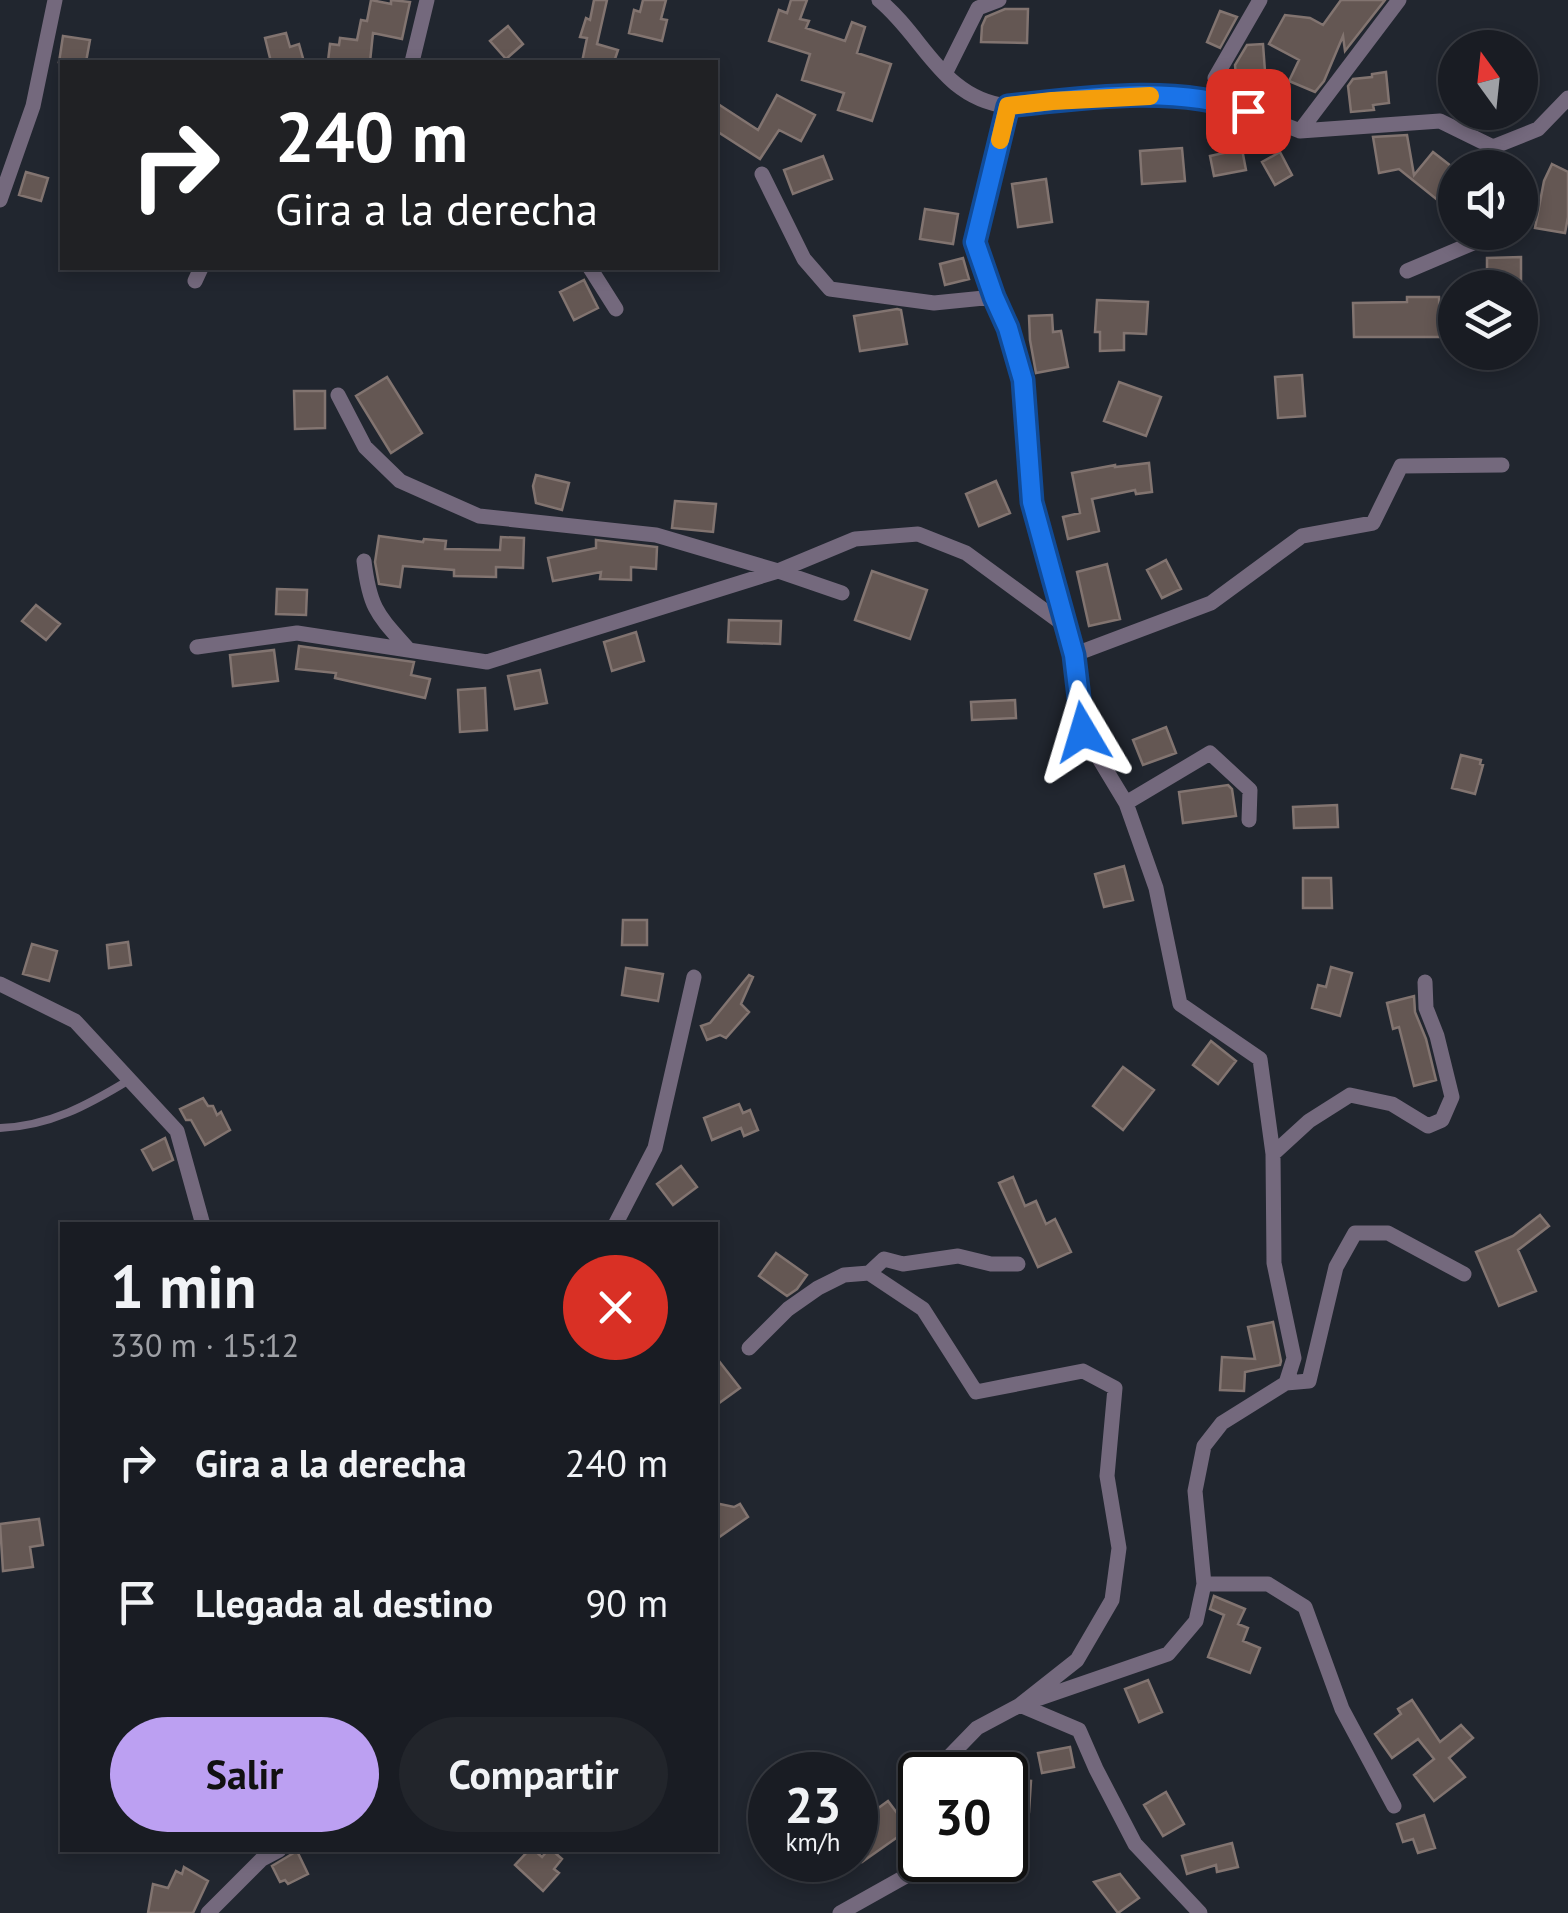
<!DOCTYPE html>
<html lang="es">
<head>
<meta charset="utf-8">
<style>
  :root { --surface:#191c23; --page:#22252b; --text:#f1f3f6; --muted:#9fa1a6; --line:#373a41; --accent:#bca0f2 }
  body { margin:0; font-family:"PT Sans",sans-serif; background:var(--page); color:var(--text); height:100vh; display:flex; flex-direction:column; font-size:38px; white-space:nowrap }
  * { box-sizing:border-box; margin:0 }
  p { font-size:32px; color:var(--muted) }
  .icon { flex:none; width:55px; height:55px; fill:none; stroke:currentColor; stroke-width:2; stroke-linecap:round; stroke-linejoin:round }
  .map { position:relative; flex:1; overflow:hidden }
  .drawer { position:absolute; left:60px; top:1222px; width:658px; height:630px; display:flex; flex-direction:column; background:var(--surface); border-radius:0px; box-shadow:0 5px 15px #0003,0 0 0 2px var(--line) }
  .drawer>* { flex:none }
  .banner { position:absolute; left:60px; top:60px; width:658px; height:210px; border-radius:0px; box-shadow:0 5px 15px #0003,0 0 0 2px var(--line); background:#202124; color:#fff; overflow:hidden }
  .needle { width:65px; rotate:345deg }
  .tools { position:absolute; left:1438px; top:30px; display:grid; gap:20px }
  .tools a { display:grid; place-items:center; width:100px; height:100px; border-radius:50%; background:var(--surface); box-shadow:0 5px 15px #0003,0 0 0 2px var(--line); font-size:50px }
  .speed { position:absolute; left:748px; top:1752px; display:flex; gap:20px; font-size:50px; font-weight:700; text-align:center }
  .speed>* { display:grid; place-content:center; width:130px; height:130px; border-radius:50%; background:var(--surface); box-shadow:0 5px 15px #0003,0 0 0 2px var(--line); line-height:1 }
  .speed small { font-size:25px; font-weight:400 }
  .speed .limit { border:5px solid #111; border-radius:15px; background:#fff; color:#111 }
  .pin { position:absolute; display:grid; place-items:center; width:85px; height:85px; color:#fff; margin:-42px; border-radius:20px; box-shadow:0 5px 15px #0006 }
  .me { position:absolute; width:110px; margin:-55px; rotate:353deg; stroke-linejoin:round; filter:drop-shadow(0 0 8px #0008) }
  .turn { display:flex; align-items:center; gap:35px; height:210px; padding:0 50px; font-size:45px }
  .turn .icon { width:130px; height:130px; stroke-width:2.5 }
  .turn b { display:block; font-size:70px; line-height:85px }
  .round { display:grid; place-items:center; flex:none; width:105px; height:105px; border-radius:52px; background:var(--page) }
  .summary { display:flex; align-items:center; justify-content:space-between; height:170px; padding:0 50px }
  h1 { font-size:60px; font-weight:600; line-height:75px }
  .action { display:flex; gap:20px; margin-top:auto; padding:20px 50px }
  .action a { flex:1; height:115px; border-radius:60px; background:var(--accent); color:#111; font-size:40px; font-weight:600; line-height:115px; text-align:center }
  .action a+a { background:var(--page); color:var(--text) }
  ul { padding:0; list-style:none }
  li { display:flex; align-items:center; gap:30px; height:140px; padding:0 50px }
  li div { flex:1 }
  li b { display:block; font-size:38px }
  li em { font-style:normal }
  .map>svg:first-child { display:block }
</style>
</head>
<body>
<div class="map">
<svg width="1568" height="1913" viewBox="0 0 1568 1913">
  <rect width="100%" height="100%" fill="#21262f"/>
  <path fill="#645753" stroke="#827470" stroke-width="2.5" d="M 371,0 L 391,4 L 391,0 L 410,2 L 402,39 L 373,33 L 370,62 L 328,61 L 330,44 L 339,45 L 340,38 L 357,40 L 361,20 L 367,21 Z
    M 594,0 L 607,0 L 597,44 L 618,50 L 614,62 L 582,62 L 587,38 L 580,37 L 586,18 L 590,20 Z
    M 643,0 L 666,0 L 661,19 L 667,20 L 662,41 L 629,33 L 634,10 L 640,12 Z
    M 791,0 L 807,0 L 800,19 L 809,21 L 806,28 L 845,41 L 852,22 L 865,27 L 857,53 L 891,64 L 872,121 L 838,110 L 844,93 L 802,80 L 810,54 L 769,41 L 779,10 L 787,13 Z
    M 1341,0 L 1385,0 L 1345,51 L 1343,36 L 1324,81 L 1315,92 L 1289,81 L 1299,60 L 1269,44 L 1285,15 L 1310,18 L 1323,25 Z
    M 1005,9 L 1028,9 L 1027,43 L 981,42 L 982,26 L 986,17 Z
    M 1220,11 L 1237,17 L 1220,48 L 1207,42 Z
    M 508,26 L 523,44 L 506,59 L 490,41 Z
    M 286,33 L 290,47 L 299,44 L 304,62 L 271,62 L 265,38 Z
    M 63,36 L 90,40 L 86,62 L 59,62 Z
    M 1263,44 L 1266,85 L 1237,88 L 1235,65 L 1247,45 Z
    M 1386,72 L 1389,103 L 1373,105 L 1374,110 L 1351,112 L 1348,86 L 1353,79 L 1372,77 L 1372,74 Z
    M 777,95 L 815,115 L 801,141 L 779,130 L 760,159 L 715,130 L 715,102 L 758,130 Z
    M 1407,135 L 1414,175 L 1433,152 L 1455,169 L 1455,182 L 1440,202 L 1399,169 L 1379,173 L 1373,137 Z
    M 1182,148 L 1185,181 L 1142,184 L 1140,151 Z
    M 1242,149 L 1246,170 L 1214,176 L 1210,156 Z
    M 1280,152 L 1292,175 L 1275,185 L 1262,162 Z
    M 823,156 L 832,179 L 793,194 L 784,170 Z
    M 1552,164 L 1568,172 L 1568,217 L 1565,233 L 1535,228 L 1544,181 Z
    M 26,172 L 48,178 L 41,201 L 19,195 Z
    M 1046,179 L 1052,222 L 1018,227 L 1012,184 Z
    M 925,209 L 958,214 L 953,244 L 920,239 Z
    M 1521,257 L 1521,288 L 1487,288 L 1487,258 Z
    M 963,258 L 969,279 L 945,285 L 940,264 Z
    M 584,280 L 598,308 L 574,320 L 560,292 Z
    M 1407,297 L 1439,297 L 1440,337 L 1354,337 L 1353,303 L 1407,302 Z
    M 1097,300 L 1148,302 L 1146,334 L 1124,333 L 1124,350 L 1100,351 L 1100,332 L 1095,332 Z
    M 897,309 L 901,310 L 907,344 L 860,351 L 854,316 Z
    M 1052,315 L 1053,332 L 1061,331 L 1068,367 L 1036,373 L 1030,340 L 1029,316 Z
    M 1302,375 L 1305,416 L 1278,418 L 1275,377 Z
    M 387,377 L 422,433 L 391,453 L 356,396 Z
    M 1119,382 L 1161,397 L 1146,436 L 1104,421 Z
    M 294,391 L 325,391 L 325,428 L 295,429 Z
    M 1149,463 L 1152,492 L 1136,494 L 1135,490 L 1092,499 L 1099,531 L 1068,539 L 1063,517 L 1080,513 L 1072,473 L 1115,465 L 1115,467 Z
    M 536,475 L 569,483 L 562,510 L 536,503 L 533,486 Z
    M 996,481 L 1010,513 L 979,526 L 966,494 Z
    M 675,501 L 716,504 L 713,532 L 672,528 Z
    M 379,536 L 423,542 L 424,539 L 446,541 L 445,549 L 500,550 L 501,537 L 524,538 L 523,568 L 496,567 L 496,577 L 454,576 L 454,570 L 403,566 L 400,587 L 379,584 L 375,562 Z
    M 596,540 L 657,547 L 656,569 L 631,567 L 631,580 L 600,579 L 601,572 L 553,581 L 548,558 L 596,548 Z
    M 1166,560 L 1181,589 L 1162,598 L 1147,570 Z
    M 1107,564 L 1120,619 L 1089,626 L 1077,572 Z
    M 872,571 L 927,590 L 910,639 L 855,620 Z
    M 277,589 L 307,590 L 306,615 L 276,614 Z
    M 36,605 L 60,624 L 46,640 L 22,621 Z
    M 729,620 L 781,621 L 780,644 L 728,642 Z
    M 636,632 L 644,661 L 612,671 L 604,642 Z
    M 299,646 L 414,662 L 411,675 L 430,679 L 425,698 L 335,678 L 336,673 L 296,669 Z
    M 274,650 L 278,681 L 233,686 L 230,655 Z
    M 540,670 L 547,703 L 515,709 L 508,676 Z
    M 485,688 L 487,730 L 460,732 L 458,690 Z
    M 1015,700 L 1016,718 L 972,720 L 971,702 Z
    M 1166,727 L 1176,753 L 1143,765 L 1133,740 Z
    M 1461,755 L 1481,760 L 1480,764 L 1483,765 L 1475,794 L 1452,788 Z
    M 1228,785 L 1232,789 L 1236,816 L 1183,823 L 1179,792 Z
    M 1337,805 L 1338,827 L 1294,828 L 1293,807 Z
    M 1124,866 L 1133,900 L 1104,907 L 1095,874 Z
    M 1303,878 L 1331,878 L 1332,908 L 1303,908 Z
    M 623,920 L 647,920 L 647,945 L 622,945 Z
    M 128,942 L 131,965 L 109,968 L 107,945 Z
    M 32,944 L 57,951 L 49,981 L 23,974 Z
    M 1331,967 L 1352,973 L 1340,1016 L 1312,1008 L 1318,985 L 1326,987 Z
    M 626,968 L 663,974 L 658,1001 L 622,995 Z
    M 749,975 L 753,977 L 741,1004 L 749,1012 L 726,1038 L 720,1035 L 707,1040 L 701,1026 L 710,1023 Z
    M 1414,996 L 1415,1012 L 1426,1039 L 1436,1080 L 1414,1086 L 1399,1027 L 1393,1029 L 1387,1003 Z
    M 1211,1041 L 1236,1061 L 1218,1084 L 1193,1065 Z
    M 1123,1067 L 1154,1090 L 1123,1130 L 1093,1106 Z
    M 203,1098 L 208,1106 L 213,1106 L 217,1115 L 221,1112 L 230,1130 L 205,1145 L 191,1120 L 186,1120 L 180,1109 Z
    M 739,1104 L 743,1113 L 750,1110 L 758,1130 L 744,1136 L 741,1128 L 712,1140 L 704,1118 Z
    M 165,1138 L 173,1160 L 153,1170 L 142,1150 Z
    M 681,1166 L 697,1187 L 673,1205 L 657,1184 Z
    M 1013,1177 L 1025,1206 L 1036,1201 L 1046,1224 L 1055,1219 L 1071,1252 L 1038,1267 L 999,1183 Z
    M 1540,1215 L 1549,1226 L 1518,1250 L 1536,1291 L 1499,1306 L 1476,1252 L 1513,1236 Z
    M 776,1253 L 807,1275 L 797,1289 L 787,1296 L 759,1276 Z
    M 1273,1322 L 1281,1361 L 1280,1365 L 1245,1372 L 1244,1391 L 1220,1390 L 1222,1357 L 1255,1359 L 1248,1327 Z
    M 715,1356 L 740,1388 L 715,1406 Z
    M 715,1503 L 734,1507 L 740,1504 L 748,1517 L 715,1540 Z
    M 39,1519 L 43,1545 L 30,1547 L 33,1567 L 3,1571 L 0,1524 Z
    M 1214,1596 L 1245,1609 L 1238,1624 L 1248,1628 L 1243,1641 L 1260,1648 L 1250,1673 L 1208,1657 L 1224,1615 L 1210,1609 Z
    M 1148,1680 L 1162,1712 L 1139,1722 L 1125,1689 Z
    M 1412,1700 L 1440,1742 L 1461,1725 L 1473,1738 L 1449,1758 L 1465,1777 L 1434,1801 L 1414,1775 L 1434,1759 L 1418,1739 L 1392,1758 L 1375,1734 L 1401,1714 L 1398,1709 Z
    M 1070,1747 L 1074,1767 L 1042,1773 L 1038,1753 Z
    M 1005,1779 L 1031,1781 L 1029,1812 L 1005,1810 Z
    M 1166,1792 L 1184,1824 L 1163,1836 L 1144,1805 Z
    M 888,1801 L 909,1829 L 862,1862 L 855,1853 L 855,1825 Z
    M 1424,1815 L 1435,1848 L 1418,1853 L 1413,1839 L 1403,1842 L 1397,1824 Z
    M 1232,1843 L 1238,1867 L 1217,1872 L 1216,1865 L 1187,1874 L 1182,1856 Z
    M 529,1850 L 534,1850 L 542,1857 L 548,1850 L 552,1850 L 562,1859 L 554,1869 L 559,1873 L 543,1891 L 515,1865 Z
    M 297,1851 L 308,1874 L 288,1884 L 285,1880 L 280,1882 L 272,1866 Z
    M 184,1867 L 208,1881 L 193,1913 L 148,1913 L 153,1884 L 168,1888 L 176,1871 L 182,1874 Z
    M 1120,1874 L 1139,1898 L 1118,1913 L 1094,1882 Z"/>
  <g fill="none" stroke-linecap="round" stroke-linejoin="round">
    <path stroke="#74697d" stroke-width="8" d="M 0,1128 C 50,1126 88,1105 129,1080"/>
    <path stroke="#74697d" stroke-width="15" d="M 879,0 C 925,38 942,98 1007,106 L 1147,96 L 1223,101 L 1300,131 L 1440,121 L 1493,147 L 1538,129 L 1568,98
      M 412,62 L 427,0
      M 945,74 L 978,8 L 999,0
      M 1223,101 L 1215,78 L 1260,0
      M 1300,131 L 1399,0
      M 1493,147 L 1495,168
      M 762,174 L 804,259 L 830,289 L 934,303 L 994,297
      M 0,200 L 33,106 L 55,0
      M 590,268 L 616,309
      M 1407,271 L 1492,235 L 1492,232
      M 195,281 L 201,268
      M 338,395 L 365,447 L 400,481 L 479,516 L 656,535 L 778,571 L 855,539 L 918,534 L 966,553 L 1067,627
      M 364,561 C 370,610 378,615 409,650
      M 197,647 L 297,633 L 487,662 L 778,571 L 842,593
      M 1073,655 L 1211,603 L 1302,536 L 1373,523 L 1401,466 L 1502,465
      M 1126,803 L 1210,753 L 1250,790 L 1249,820
      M 0,984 L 75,1021 L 177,1131 L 203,1225
      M 1273,1154 L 1309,1121 L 1350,1095 L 1392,1104 L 1428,1126 L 1442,1120 L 1452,1097 L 1437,1036 L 1426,1008 L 1425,982
      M 615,1225 L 655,1148 L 694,977
      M 869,1273 L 884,1259 L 903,1264 L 958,1256 L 991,1264 L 1018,1264
      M 749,1348 L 788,1309 L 818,1288 L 844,1275 L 869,1273 L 923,1309 L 976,1392 L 1083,1371 L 1115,1388 L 1107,1476 L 1119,1548 L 1112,1600 L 1077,1660 L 1020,1705 L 1079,1730 L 1096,1769 L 1135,1844 L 1200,1913
      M 1286,1383 L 1309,1381 L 1336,1267 L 1355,1233 L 1388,1233 L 1464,1274
      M 1204,1584 L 1268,1584 L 1305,1607 L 1342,1709 L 1394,1806
      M 941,1775 L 942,1764 L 977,1728 L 1020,1705 L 1168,1654 L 1196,1621 L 1204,1584 L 1195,1491 L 1204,1446 L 1222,1423 L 1286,1383 L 1294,1358 L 1274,1263 L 1273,1154 L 1260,1059 L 1180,1004 L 1156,888 L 1126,803 L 1083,732 L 1073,655 L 1067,627 L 1032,501 L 1023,380 L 1008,328 L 994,297 L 975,241 L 1007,106
      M 208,1913 L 262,1859 L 279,1850
      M 840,1913 L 915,1871 L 923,1860"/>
  </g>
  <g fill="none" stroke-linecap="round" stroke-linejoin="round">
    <g stroke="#114b97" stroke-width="25">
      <path id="route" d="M 1083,732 L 1074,655 L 1032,502 L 1023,380 L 1008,328 L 994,297 L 975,242 L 1008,106 C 1082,98 1177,84 1248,111"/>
    </g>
    <use href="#route" stroke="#1a73e8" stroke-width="18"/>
    <path stroke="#f59e0b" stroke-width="18" d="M 1000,140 L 1008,106 L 1052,101 L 1150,96"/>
  </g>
</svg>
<div class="tools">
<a><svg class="needle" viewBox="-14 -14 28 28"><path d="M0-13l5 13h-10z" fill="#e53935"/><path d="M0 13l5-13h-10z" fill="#9fa1a6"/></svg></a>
<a><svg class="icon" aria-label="sound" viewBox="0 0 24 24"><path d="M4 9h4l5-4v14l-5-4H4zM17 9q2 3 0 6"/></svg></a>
<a><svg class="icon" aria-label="layers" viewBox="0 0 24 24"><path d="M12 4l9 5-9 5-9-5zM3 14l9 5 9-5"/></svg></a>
</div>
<div class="speed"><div>23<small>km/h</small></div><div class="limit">30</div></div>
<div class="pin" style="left:1248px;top:111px;background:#d93025"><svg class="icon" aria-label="arrive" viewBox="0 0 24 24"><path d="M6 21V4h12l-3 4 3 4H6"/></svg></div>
<svg class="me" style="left:1083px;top:732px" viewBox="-20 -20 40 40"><path d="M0-17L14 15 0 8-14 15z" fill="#1a73e8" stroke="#fff" stroke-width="4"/></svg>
<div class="banner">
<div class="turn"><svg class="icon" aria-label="right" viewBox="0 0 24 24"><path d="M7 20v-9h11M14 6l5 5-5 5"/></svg><div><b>240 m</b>Gira a la derecha</div></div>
</div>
<section class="drawer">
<div class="summary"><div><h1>1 min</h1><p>330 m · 15:12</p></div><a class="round" style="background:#d93025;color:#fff"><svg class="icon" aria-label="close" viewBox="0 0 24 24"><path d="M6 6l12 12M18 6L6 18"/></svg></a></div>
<ul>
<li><svg class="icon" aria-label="right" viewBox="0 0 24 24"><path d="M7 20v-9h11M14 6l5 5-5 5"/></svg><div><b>Gira a la derecha</b></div><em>240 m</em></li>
<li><svg class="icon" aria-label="arrive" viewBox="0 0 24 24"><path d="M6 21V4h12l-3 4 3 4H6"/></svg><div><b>Llegada al destino</b></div><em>90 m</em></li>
</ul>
<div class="action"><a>Salir</a><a>Compartir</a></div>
</section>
</div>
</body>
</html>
